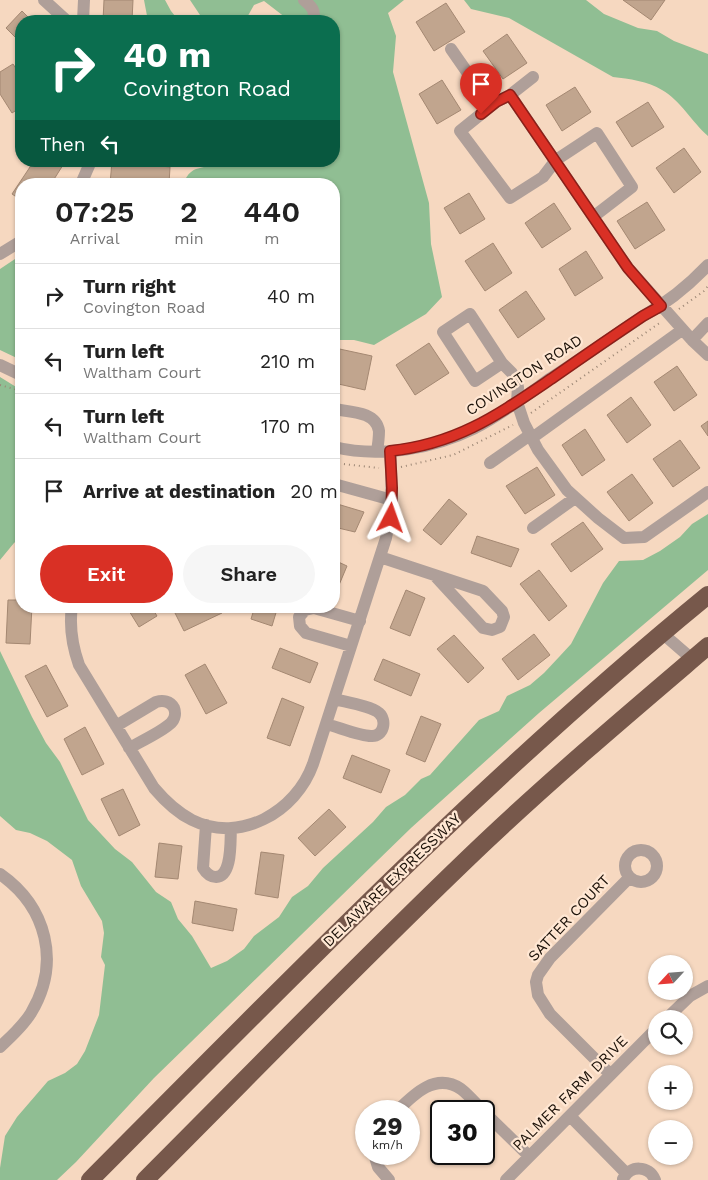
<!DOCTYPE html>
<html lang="en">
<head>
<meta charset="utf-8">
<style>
  :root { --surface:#fff; --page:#f6f6f6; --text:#222; --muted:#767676; --line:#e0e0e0; --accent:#d93025 }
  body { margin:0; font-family:"Work Sans",sans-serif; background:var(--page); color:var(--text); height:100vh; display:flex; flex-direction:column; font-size:19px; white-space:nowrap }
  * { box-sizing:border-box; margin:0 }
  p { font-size:16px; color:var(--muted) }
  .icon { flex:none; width:28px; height:28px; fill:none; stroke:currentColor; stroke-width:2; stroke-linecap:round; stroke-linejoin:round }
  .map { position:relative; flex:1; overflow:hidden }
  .details { position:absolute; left:15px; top:178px; width:325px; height:435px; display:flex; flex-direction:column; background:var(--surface); border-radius:20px; box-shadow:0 1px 4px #0004 }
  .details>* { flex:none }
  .banner { position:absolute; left:15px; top:15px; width:325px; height:152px; border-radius:20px; box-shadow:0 1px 4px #0004; background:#0b6e4f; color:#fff; overflow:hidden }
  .needle { width:32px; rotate:244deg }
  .controls { position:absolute; left:648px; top:955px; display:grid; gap:10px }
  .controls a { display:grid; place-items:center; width:45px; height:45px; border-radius:50%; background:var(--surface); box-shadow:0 1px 4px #0004; font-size:25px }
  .speed { position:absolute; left:355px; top:1100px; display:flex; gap:10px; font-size:25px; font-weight:700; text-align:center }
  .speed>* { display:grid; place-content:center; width:65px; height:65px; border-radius:50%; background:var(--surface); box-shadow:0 1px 4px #0004; line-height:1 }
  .speed small { font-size:12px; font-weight:400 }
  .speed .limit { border:2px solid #111; border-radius:8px; background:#fff; color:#111 }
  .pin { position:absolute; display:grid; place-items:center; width:42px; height:42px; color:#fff; margin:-51px -21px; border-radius:50% 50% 50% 0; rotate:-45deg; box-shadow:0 0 5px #0007 }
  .pin .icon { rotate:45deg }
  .me { position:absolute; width:55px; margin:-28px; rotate:4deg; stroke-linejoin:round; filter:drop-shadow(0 0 4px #0008) }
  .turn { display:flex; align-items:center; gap:18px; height:105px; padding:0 25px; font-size:22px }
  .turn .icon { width:65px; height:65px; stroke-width:2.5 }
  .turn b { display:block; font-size:35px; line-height:42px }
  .then { display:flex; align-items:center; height:48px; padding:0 25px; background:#0003; gap:10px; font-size:19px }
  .eta { display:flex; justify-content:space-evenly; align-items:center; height:85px; text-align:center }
  .eta b { font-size:30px; font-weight:600; line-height:35px }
  .button { display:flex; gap:10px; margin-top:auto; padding:10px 25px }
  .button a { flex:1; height:58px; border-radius:30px; background:var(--accent); color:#fff; font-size:20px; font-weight:600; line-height:58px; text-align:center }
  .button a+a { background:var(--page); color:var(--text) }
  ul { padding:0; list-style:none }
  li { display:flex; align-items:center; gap:15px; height:65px; padding:0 25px; border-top:1px solid var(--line) }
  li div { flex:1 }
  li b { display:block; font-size:19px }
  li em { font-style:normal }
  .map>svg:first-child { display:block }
</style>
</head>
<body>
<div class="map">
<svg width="708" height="1180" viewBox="0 0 708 1180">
  <rect width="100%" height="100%" fill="#f6d8c0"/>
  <path fill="#90be93" d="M 144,0 L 165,0 L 171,11 L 179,21 L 148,21 Z
    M 190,0 L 404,0 L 388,13 L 396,36 L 393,72 L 429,203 L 431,244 L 442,297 L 426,314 L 374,345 L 354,340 L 334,340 L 334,184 L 183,184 C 193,161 203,173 214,161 L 334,161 L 334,21 L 290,21 L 264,1 L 254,5 L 245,21 L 204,21 Z
    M 464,0 L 586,0 L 604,14 L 638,28 L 657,31 L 674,41 L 708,54 L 708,136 C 692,122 680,100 662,90 C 648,81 629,79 613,77 L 509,18 L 471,9 Z
    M 21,255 L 21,360 L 0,350 L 0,269 Z
    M 0,377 L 21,390 L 21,537 L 14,543 L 0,560 Z
    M 708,514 L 708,570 L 539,713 L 411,828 L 154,1078 L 76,1162 L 57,1180 L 0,1180 L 0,1168 L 5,1136 L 17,1117 L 48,1081 L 65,1073 L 77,1064 L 85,1051 L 99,1015 L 105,965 L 101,957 L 104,933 L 102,921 L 81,886 L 72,860 L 47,841 L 30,833 L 16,830 L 0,816 L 0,651 L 32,717 L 46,743 L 60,762 L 88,820 L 115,849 L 132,862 L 156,892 L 171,902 L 178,919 L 192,936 L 211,968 L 227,961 L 244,949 L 254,936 L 279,917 L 292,897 L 308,886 L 323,868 L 373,822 L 386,807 L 405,795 L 421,779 L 430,775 L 479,720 L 499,711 L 507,696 L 530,685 L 544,673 L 559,657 L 571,644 L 603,583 L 619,561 L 643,560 L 660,551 L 680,537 L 692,524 Z"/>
  <path fill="#c1a58e" stroke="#a48872" d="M 104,0 L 133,0 L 132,21 L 103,21 Z
    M 623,0 L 665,0 L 651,20 Z
    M 446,3 L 465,32 L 434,51 L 416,22 Z
    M 22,11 L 32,21 L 21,21 L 21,43 L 6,28 Z
    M 507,34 L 527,63 L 503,79 L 483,51 Z
    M 13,64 L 21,76 L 21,107 L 12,113 L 0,94 L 0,72 Z
    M 442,80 L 461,110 L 437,124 L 419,94 Z
    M 575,87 L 591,112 L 562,131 L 546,105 Z
    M 648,102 L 664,127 L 632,147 L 616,122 Z
    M 684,148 L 701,172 L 674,193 L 656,168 Z
    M 34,161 L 58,161 L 63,165 L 51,184 L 21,184 L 21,200 L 12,194 Z
    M 112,161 L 170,167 L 169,184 L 110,184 Z
    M 469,193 L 485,219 L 460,234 L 444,208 Z
    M 647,202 L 665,230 L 635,249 L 617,221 Z
    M 554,203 L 571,229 L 542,248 L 525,223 Z
    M 493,243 L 512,273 L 485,291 L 465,261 Z
    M 586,251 L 603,278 L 575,296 L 559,269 Z
    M 526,291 L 545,319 L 518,338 L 499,310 Z
    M 429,343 L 449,373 L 415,395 L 396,365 Z
    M 335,348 L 372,356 L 365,390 L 334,383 Z
    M 677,366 L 697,395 L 674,411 L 654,382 Z
    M 631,397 L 651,425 L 627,443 L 607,415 Z
    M 708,421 L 708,436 L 701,426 Z
    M 585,429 L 605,460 L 582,476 L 562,445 Z
    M 680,440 L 700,468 L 673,487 L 653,459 Z
    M 537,467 L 555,495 L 525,514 L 506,486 Z
    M 632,474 L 653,503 L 629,521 L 607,492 Z
    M 449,499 L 467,514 L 441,545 L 423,530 Z
    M 334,503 L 364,512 L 355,532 L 334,527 Z
    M 583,522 L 603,549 L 571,572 L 551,544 Z
    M 477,536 L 519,549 L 511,567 L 471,553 Z
    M 334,560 L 347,566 L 339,585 L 334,583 Z
    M 539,570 L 567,606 L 549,621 L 520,584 Z
    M 406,590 L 425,598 L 410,636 L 390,628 Z
    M 8,600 L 21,600 L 21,606 L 32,606 L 30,644 L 6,643 Z
    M 126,606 L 151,606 L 157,616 L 139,627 Z
    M 183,606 L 219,606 L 222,613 L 184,631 L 174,611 Z
    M 255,606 L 278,606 L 272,626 L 251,619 Z
    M 534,634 L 550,655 L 518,680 L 502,659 Z
    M 454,635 L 484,668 L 468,683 L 437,649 Z
    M 280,648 L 318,663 L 310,683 L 272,668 Z
    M 383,659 L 420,674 L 411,696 L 374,680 Z
    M 205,664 L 227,703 L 206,714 L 185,675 Z
    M 46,665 L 68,706 L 47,717 L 25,676 Z
    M 282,698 L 304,707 L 290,746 L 267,738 Z
    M 421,716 L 441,724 L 425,762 L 406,754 Z
    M 85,727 L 104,764 L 82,775 L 64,739 Z
    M 352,755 L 390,770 L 381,793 L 343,778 Z
    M 123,789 L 140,825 L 119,836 L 101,799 Z
    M 329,809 L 346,827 L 315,856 L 298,838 Z
    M 159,843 L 182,846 L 178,879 L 155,877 Z
    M 261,852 L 284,855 L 278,898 L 255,894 Z
    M 195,901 L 237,909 L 233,931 L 192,923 Z"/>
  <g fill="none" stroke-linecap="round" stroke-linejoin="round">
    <path stroke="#9b8674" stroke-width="2" stroke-dasharray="1 4" stroke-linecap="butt" d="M 679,309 L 704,291 L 708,286
      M 0,385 L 21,391
      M 531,413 L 661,322
      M 334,463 L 379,468
      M 401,467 L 453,455 L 513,425"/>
    <path stroke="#af9f99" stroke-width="12" d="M 44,0 L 67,21
      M 304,0 C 311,6 317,11 312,21
      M 83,21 L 84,0
      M 451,49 L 483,95 L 496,102
      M 510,95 L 533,77
      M 81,184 L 91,161
      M 593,217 L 632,187 L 597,133 L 556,160 L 543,177 L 510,198 L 460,131 L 496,102 L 510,95 L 628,268 L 692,340 L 708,355
      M 0,254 L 21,241
      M 692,340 L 708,323
      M 502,363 L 475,381 L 443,332 L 470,314 L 502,363 L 512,373 L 518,387 L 517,402 L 524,423 L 538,450 L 567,490 L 598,518 L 624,538 L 644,537 L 708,492
      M 0,365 L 21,375
      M 334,409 C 349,412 376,411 379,431 C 379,437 378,445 377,451
      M 532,438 L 682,330
      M 334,447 C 380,458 432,449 475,428 C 502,414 527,395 551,378 C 582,358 612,337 643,316 C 667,303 689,285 708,265
      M 490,463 L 530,435
      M 334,484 L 392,500
      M 533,528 L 575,498
      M 380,557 L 483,591 L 502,611 L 504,617 L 500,627 L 492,630 L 483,628 L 436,577
      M 72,606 C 69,627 72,645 79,665 L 154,788 C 165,801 176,812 192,820 C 240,844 296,812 313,764 L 386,538 C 393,508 392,481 390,451
      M 662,633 L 692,659
      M 351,646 L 306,633 L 300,626 L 299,617 L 305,610 L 314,608 L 360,621
      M 326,724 C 338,727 360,736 371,736 C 384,737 387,720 379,713 C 371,706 345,702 334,699
      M 116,726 L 156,702 C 163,700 170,701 174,708 C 176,713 175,719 171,723 C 163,731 140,742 129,748
      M 206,825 L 203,868 C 206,873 210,877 216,877 C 233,876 230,840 231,828
      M625 866a16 16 0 1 1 32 0a16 16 0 1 1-32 0Z
      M 0,874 C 47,907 61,963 31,1013 C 23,1026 11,1037 0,1047
      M 666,1019 L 690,996 L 708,986
      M 610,1074 L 550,1014 L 538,995 L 536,982 L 538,975 L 550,958 L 629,878
      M 397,1111 C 414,1094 436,1072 461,1089 C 469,1095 476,1104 483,1111
      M 484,1112 L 529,1156
      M 570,1116 L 626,1173
      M 374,1154 L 378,1167 L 389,1180
      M 623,1179 C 630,1165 649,1165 655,1180
      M 506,1180 L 656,1029"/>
    <path stroke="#77584b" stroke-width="18" d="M 90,1180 C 290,979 488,775 708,595
      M 145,1180 C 258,1067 369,952 485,842 C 557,774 633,710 708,646"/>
  </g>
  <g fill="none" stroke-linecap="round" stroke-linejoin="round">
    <g stroke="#8d1f18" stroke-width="12">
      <path id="route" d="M 391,518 L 392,488 L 390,451 C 458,444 499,414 554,377 C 584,356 613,336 643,316 L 661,306 L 628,268 L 510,95 L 496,102 L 481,114"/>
    </g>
    <use href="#route" stroke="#d93025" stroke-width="9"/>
  </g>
  <g text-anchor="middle" stroke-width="4.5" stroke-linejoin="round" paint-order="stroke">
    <g font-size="15" fill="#1b1108" stroke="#ffe7d3">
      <text transform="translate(524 375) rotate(-33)" y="5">COVINGTON ROAD</text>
      <text transform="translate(392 880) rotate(-44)" y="5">DELAWARE EXPRESSWAY</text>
      <text transform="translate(569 918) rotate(-47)" y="5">SATTER COURT</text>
      <text transform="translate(570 1093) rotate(-45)" y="5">PALMER FARM DRIVE</text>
    </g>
  </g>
</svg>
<div class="controls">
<a><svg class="needle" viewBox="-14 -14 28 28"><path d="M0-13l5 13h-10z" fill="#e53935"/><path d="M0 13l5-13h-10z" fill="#767676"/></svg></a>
<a><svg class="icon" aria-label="search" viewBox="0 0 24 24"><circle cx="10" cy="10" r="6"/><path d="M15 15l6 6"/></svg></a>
<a>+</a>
<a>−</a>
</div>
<div class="speed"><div>29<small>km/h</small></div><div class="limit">30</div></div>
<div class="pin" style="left:481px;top:114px;background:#d93025"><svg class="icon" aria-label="arrive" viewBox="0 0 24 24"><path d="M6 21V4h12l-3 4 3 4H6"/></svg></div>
<svg class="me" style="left:391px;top:518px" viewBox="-20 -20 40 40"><path d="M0-17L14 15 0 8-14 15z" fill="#d93025" stroke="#fff" stroke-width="4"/></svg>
<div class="banner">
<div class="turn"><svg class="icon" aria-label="right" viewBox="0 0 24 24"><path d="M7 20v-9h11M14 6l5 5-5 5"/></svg><div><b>40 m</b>Covington Road</div></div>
<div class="then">Then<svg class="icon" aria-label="left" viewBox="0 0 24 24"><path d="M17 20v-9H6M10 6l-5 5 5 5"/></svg></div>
</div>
<section class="details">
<div class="eta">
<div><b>07:25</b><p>Arrival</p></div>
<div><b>2</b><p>min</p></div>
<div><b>440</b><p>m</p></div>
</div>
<ul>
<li><svg class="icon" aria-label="right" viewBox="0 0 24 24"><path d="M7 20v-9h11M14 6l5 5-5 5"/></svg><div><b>Turn right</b><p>Covington Road</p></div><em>40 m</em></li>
<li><svg class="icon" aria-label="left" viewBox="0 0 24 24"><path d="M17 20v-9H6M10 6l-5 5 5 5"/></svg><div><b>Turn left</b><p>Waltham Court</p></div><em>210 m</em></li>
<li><svg class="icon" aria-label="left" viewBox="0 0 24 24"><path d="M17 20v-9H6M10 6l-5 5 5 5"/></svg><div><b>Turn left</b><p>Waltham Court</p></div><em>170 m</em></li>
<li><svg class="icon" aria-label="arrive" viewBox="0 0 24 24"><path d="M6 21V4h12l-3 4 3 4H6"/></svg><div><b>Arrive at destination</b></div><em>20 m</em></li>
</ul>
<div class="button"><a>Exit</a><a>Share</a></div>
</section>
</div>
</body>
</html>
